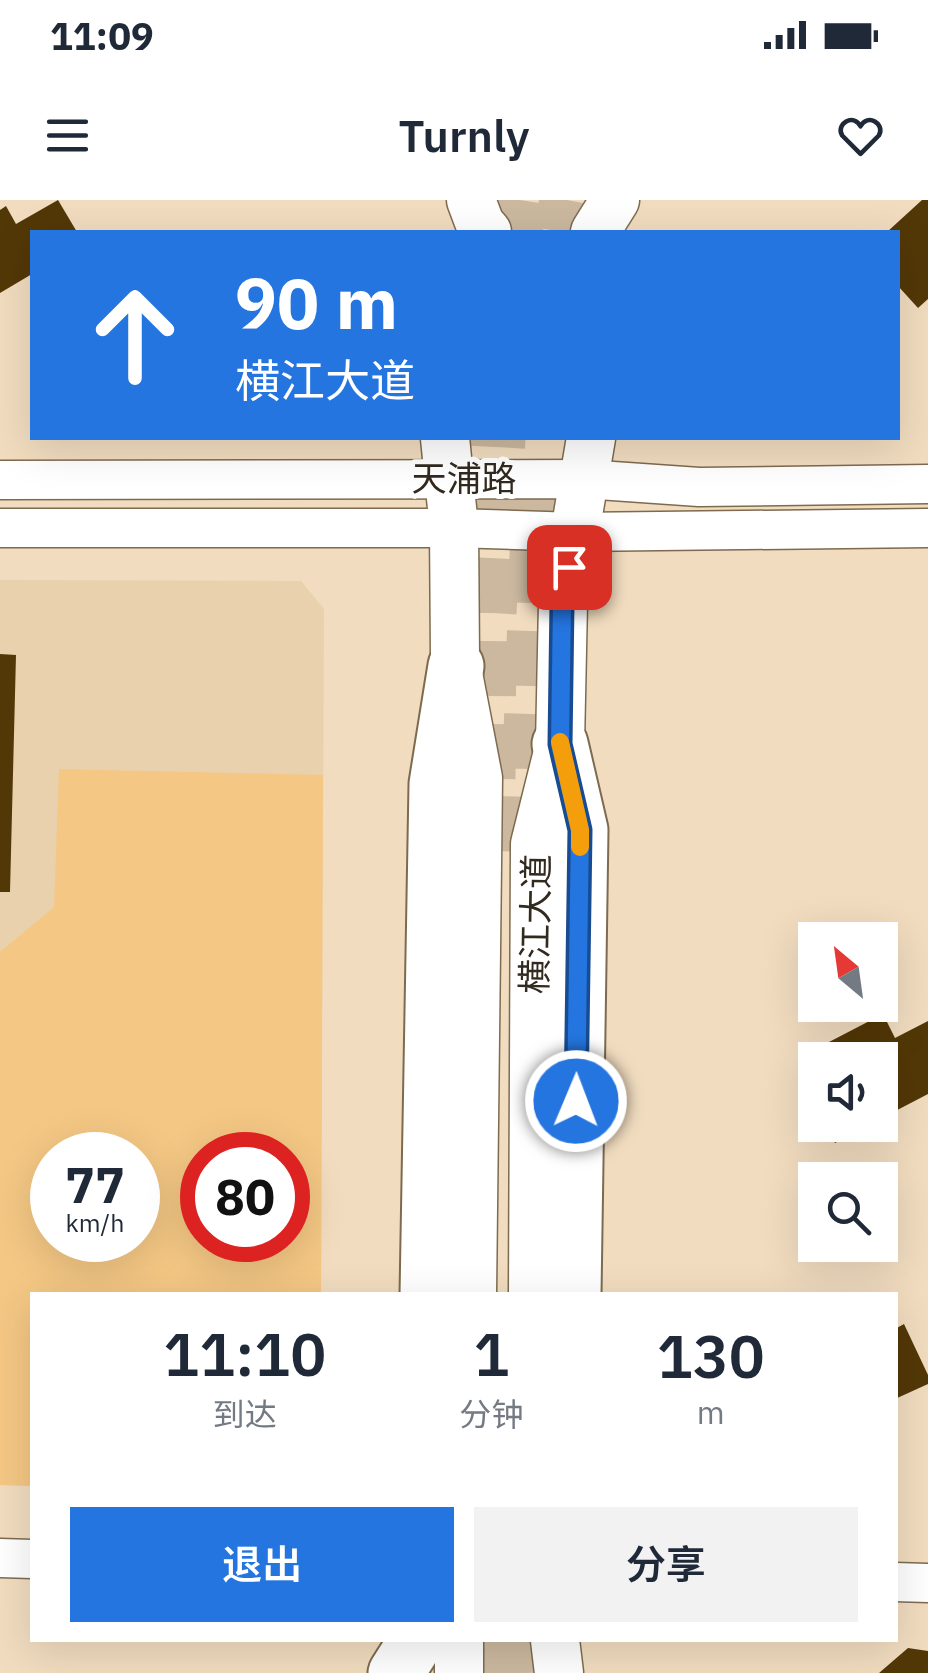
<!DOCTYPE html>
<html lang="zh">
<head>
<meta charset="utf-8">
<style>
  :root { --surface:#fff; --page:#f2f2f3; --text:#1f2937; --muted:#747a83; --accent:#2475e0 }
  body { margin:0; font-family:"IBM Plex Sans","Noto Sans SC",sans-serif; background:var(--page); color:var(--text); height:100vh; display:flex; flex-direction:column; font-size:38px; white-space:nowrap }
  * { box-sizing:border-box; margin:0 }
  p { font-size:32px; color:var(--muted) }
  .icon { flex:none; width:55px; height:55px; fill:none; stroke:currentColor; stroke-width:2; stroke-linecap:round; stroke-linejoin:round }
  .map { position:relative; flex:1; overflow:hidden }
  .drawer { position:absolute; left:30px; top:1092px; width:868px; height:350px; display:flex; flex-direction:column; background:var(--surface); border-radius:0px; box-shadow:0 10px 40px #0002 }
  .drawer>* { flex:none }
  .banner { position:absolute; left:30px; top:30px; width:870px; height:210px; border-radius:0px; box-shadow:0 10px 40px #0002; background:#2475e0; color:#fff; overflow:hidden }
  .needle { width:65px; rotate:331deg }
  .controls { position:absolute; left:798px; top:722px; display:grid; gap:20px }
  .controls a { display:grid; place-items:center; width:100px; height:100px; border-radius:0px; background:var(--surface); box-shadow:0 10px 40px #0002; font-size:50px }
  .speed { position:absolute; left:30px; top:932px; display:flex; gap:20px; font-size:50px; font-weight:700; text-align:center }
  .speed>* { display:grid; place-content:center; width:130px; height:130px; border-radius:50%; background:var(--surface); box-shadow:0 10px 40px #0002; line-height:1 }
  .speed small { font-size:25px; font-weight:400 }
  .speed .limit { border:15px solid #d22; background:#fff; color:#111 }
  .pin { position:absolute; display:grid; place-items:center; width:85px; height:85px; color:#fff; margin:-42px; border-radius:20px; box-shadow:0 5px 15px #0006 }
  .me { position:absolute; width:110px; margin:-55px; rotate:1deg; stroke-linejoin:round; filter:drop-shadow(0 0 8px #0008) }
  .turn { display:flex; align-items:center; gap:35px; height:210px; padding:0 40px; font-size:45px }
  .turn .icon { width:130px; height:130px; stroke-width:2.5 }
  .turn b { display:block; font-size:70px; line-height:85px }
  .eta { display:flex; justify-content:space-evenly; align-items:center; height:170px; text-align:center }
  .eta b { font-size:60px; font-weight:600; line-height:70px }
  .cta { display:flex; gap:20px; margin-top:auto; padding:20px 40px }
  .cta a { flex:1; height:115px; border-radius:0px; background:var(--accent); color:#fff; font-size:40px; font-weight:600; line-height:115px; text-align:center }
  .cta a+a { background:var(--page); color:var(--text) }
  .status { display:flex; justify-content:space-between; align-items:center; height:70px; padding:0 50px; background:var(--surface); direction:ltr }
  .status svg { height:28px; fill:currentColor }
  header { display:flex; justify-content:space-between; align-items:center; height:130px; padding:0 40px; background:var(--surface); font-size:45px; font-weight:600 }
  .map>svg:first-child { display:block }
</style>
</head>
<body>
<div class="status"><b>11:09</b><svg viewBox="0 0 49 12"><path d="M0 12V9h3v3zM5 12V6h3v6zM10 12V3h3v9zM15 12V0h3v12zM26 1h20v11H26zM47 4h2v5h-2z"/></svg></div>
<header><svg class="icon" aria-label="menu" viewBox="0 0 24 24"><path d="M4 6h16M4 12h16M4 18h16"/></svg>Turnly<svg class="icon" aria-label="heart" viewBox="0 0 24 24"><path d="M12 20l-8-8c-3-5 5-10 8-4 3-6 11-1 8 4z"/></svg></header>
<div class="map">
<svg width="928" height="1473" viewBox="0 0 928 1473">
  <rect width="100%" height="100%" fill="#f1dcbf"/>
  <path fill="#e9d1ad" fill-rule="evenodd" d="M 0,380 L 301,381 L 324,409 L 321,1095 L 32,1095 L 32,1286 L 0,1285 ZM 52,955 L 138,955 L 138,1040 L 52,1040 ZM 202,955 L 288,955 L 288,1040 L 202,1040 Z"/>
  <path fill="#f4c784" fill-rule="evenodd" d="M 59,569 L 323,575 L 321,1095 L 32,1095 L 32,1286 L 0,1285 L 0,752 L 54,707 ZM 52,955 L 138,955 L 138,1040 L 52,1040 ZM 202,955 L 288,955 L 288,1040 L 202,1040 Z"/>
  <path fill="#533807" d="M 58,0 L 77,32 L 32,32 L 32,74 L 0,93 L 0,10 L 6,6 L 16,24 Z
    M 922,0 L 928,0 L 928,99 L 918,108 L 898,86 L 898,32 L 887,32 Z
    M 0,454 L 16,455 L 10,692 L 0,692 Z
    M 883,814 L 895,838 L 928,821 L 928,894 L 880,919 L 880,860 L 838,860 L 829,842 Z
    M 826,925 L 869,925 L 835,943 Z
    M 904,1124 L 928,1175 L 928,1184 L 895,1199 L 895,1129 Z
    M 908,1448 L 928,1451 L 928,1473 L 879,1473 Z"/>
  <g fill="none" stroke-linecap="round" stroke-linejoin="round">
    <path stroke="#cbb89f" stroke-width="55" stroke-dasharray="55 28" stroke-linecap="butt" d="M 515,32 L 520,0
      M 561,32 L 567,0
      M 488,579 L 489,413 L 498,238
      M 527,652 L 541,238
      M 522,1440 L 523,1473
      M 483,1473 L 484,1440"/>
    <g stroke="#7d6b50" stroke-width="41">
      <path id="minor" d="M 0,280 L 584,279 L 699,287 L 928,284
        M 0,328 L 454,328 L 576,332 L 928,328
        M 0,1358 L 32,1359
        M 895,1382 L 928,1383"/>
    </g>
    <g stroke="#7d6b50" stroke-width="51">
      <path id="major" d="M 471,0 L 480,24 L 487,32
        M 595,32 L 615,0
        M 445,238 L 454,328 L 455,458 L 478,578 L 472,1095
        M 533,1095 L 535,644 L 560,544 L 563,403 L 591,238
        M 555,1440 L 559,1473
        M 459,1473 L 459,1440"/>
    </g>
    <g stroke="#7d6b50" stroke-width="59">
      <path id="highway" d="M 560,544 L 580,630 L 573,1095
        M 428,1095 L 437,584 L 456,466
        M 396,1473 L 417,1440"/>
    </g>
    <use href="#minor" stroke="#fff" stroke-width="38"/>
    <use href="#major" stroke="#fff" stroke-width="48"/>
    <use href="#highway" stroke="#fff" stroke-width="55"/>
  </g>
  <g fill="none" stroke-linecap="round" stroke-linejoin="round">
    <g stroke="#174c92" stroke-width="25">
      <path id="route" d="M 569,367 L 562,403 L 560,544 L 580,630 L 576,901"/>
    </g>
    <use href="#route" stroke="#2475e0" stroke-width="18"/>
    <path stroke="#f59e0b" stroke-width="18" d="M 560,542 L 580,630 L 580,647"/>
  </g>
  <g text-anchor="middle" stroke-width="10" stroke-linejoin="round" paint-order="stroke">
    <g font-size="35" fill="#322a1f" stroke="#fff">
      <text x="464" y="291">天浦路</text>
      <text transform="translate(536 724) rotate(-89)" y="12">横江大道</text>
    </g>
  </g>
</svg>
<div class="controls">
<a><svg class="needle" viewBox="-14 -14 28 28"><path d="M0-13l5 13h-10z" fill="#e53935"/><path d="M0 13l5-13h-10z" fill="#747a83"/></svg></a>
<a><svg class="icon" aria-label="sound" viewBox="0 0 24 24"><path d="M4 9h4l5-4v14l-5-4H4zM17 9q2 3 0 6"/></svg></a>
<a><svg class="icon" aria-label="search" viewBox="0 0 24 24"><circle cx="10" cy="10" r="6"/><path d="M15 15l6 6"/></svg></a>
</div>
<div class="speed"><div>77<small>km/h</small></div><div class="limit">80</div></div>
<div class="pin" style="left:569px;top:367px;background:#d93025"><svg class="icon" aria-label="arrive" viewBox="0 0 24 24"><path d="M6 21V4h12l-3 4 3 4H6"/></svg></div>
<svg class="me" style="left:576px;top:901px" viewBox="-20 -20 40 40"><circle r="17" fill="#2475e0" stroke="#fff" stroke-width="3"/><path d="M0-11L8 9 0 5-8 9z" fill="#fff"/></svg>
<div class="banner">
<div class="turn"><svg class="icon" aria-label="ahead" viewBox="0 0 24 24"><path d="M12 20V5M6 11l6-6 6 6"/></svg><div><b>90 m</b>横江大道</div></div>
</div>
<section class="drawer">
<div class="eta">
<div><b>11:10</b><p>到达</p></div>
<div><b>1</b><p>分钟</p></div>
<div><b>130</b><p>m</p></div>
</div>
<div class="cta"><a>退出</a><a>分享</a></div>
</section>
</div>
</body>
</html>
